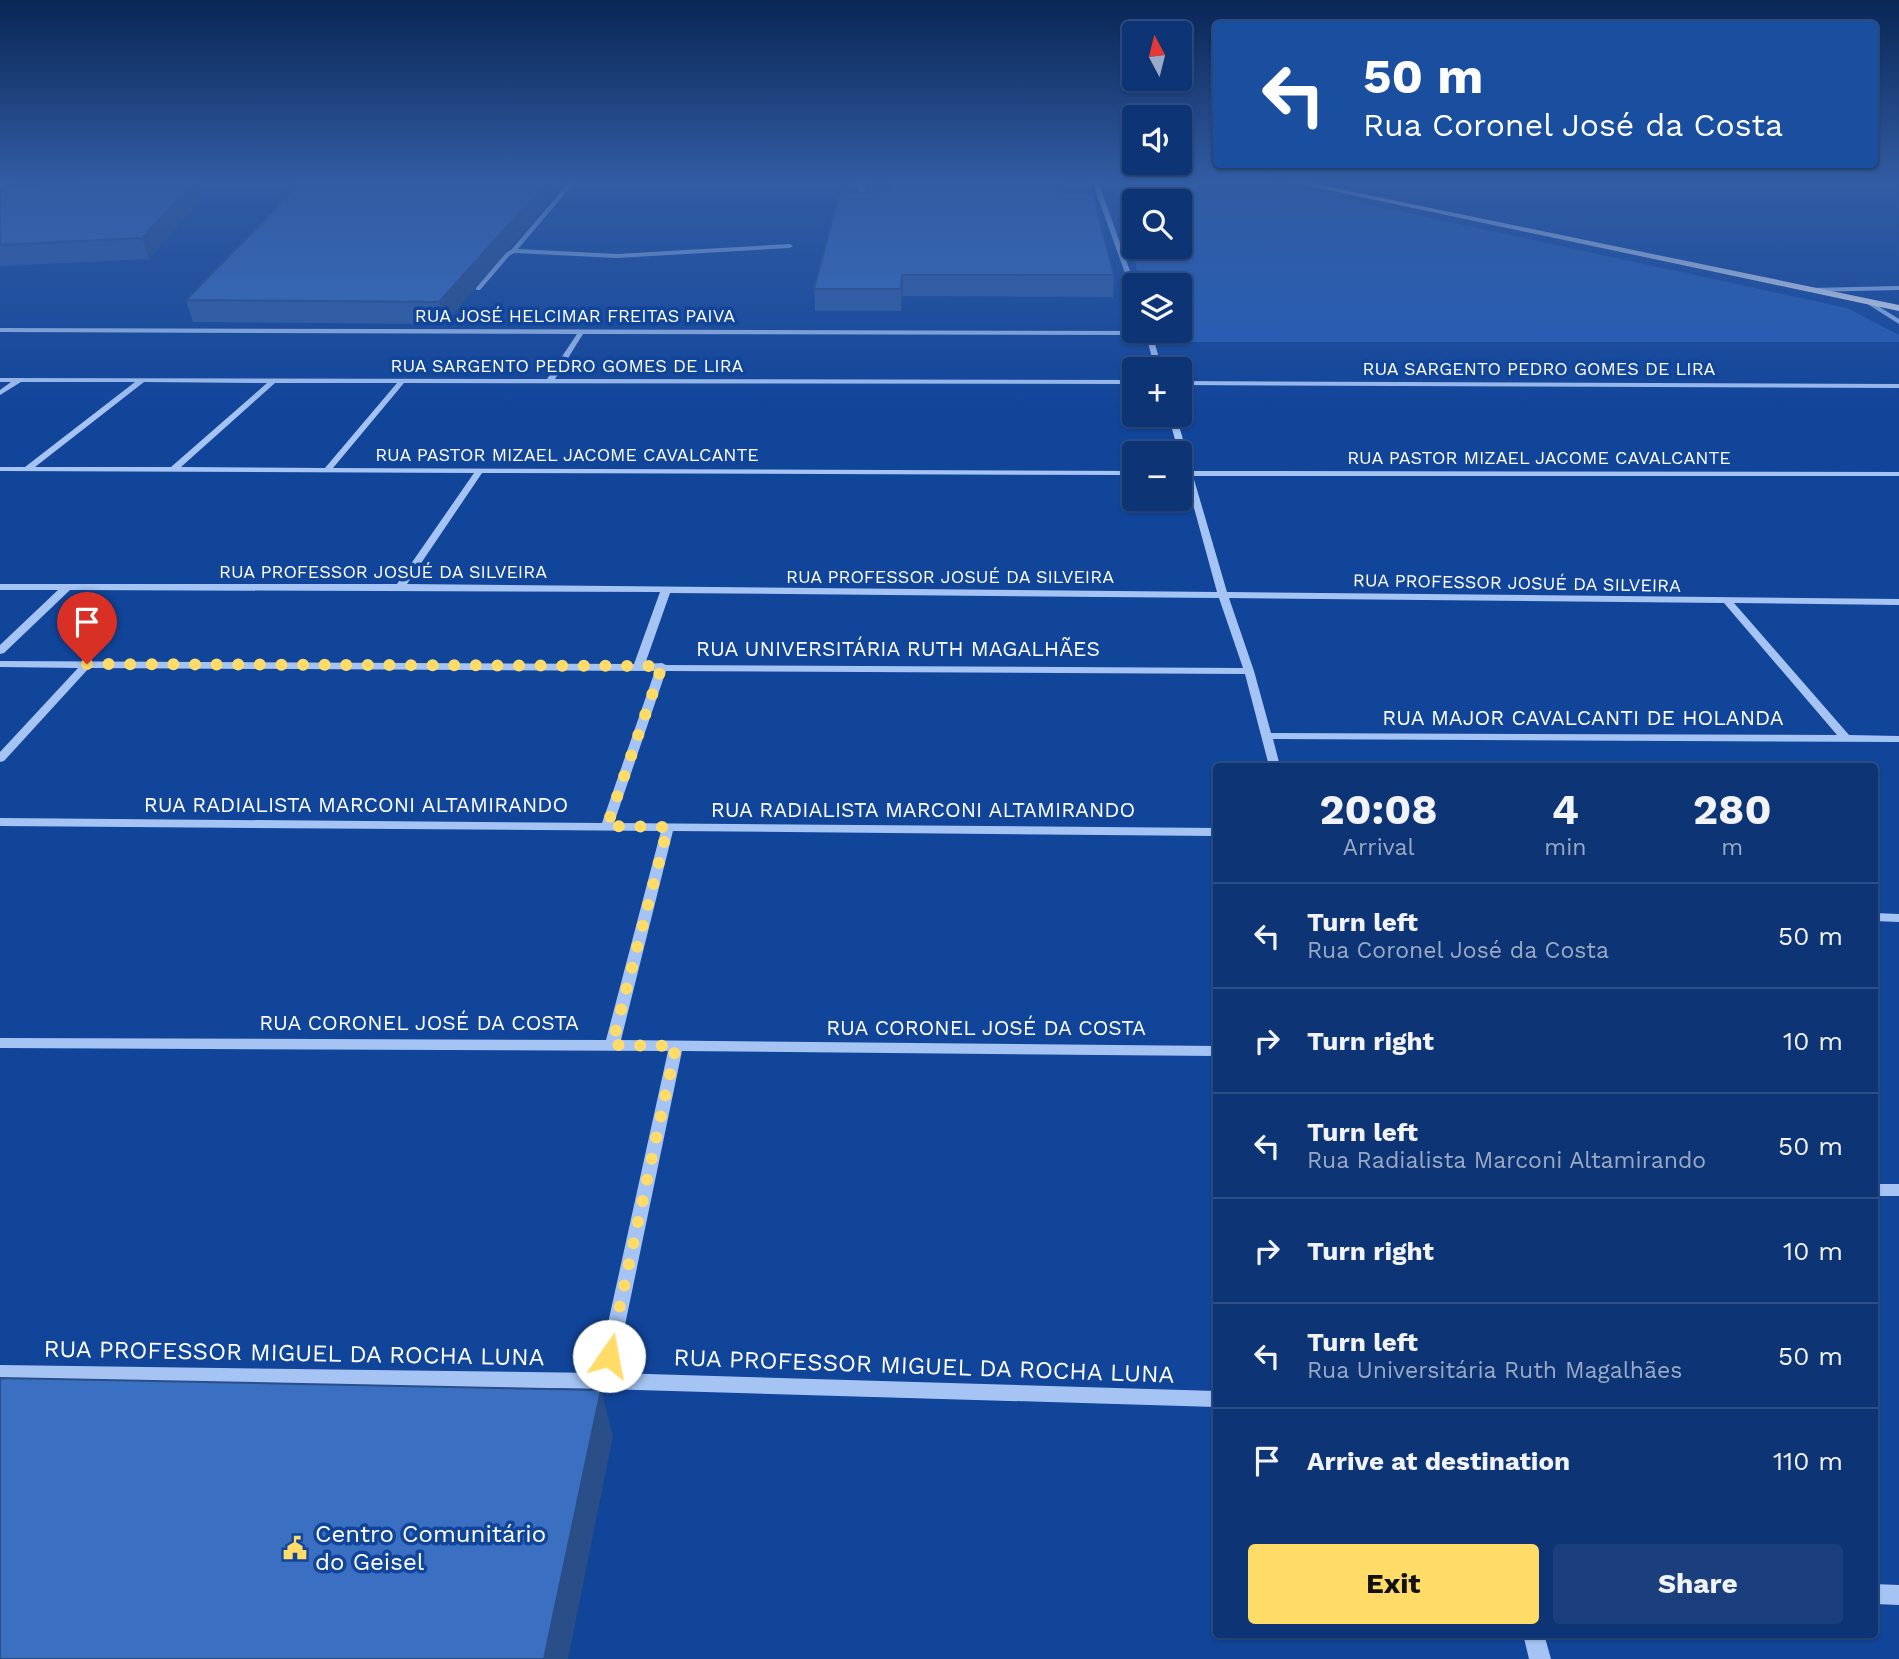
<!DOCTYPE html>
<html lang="en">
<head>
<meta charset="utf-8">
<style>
  :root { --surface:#0d3474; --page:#1b3f7c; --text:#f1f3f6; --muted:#9aaac5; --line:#2d4f86; --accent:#ffdc68 }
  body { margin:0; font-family:"Work Sans",sans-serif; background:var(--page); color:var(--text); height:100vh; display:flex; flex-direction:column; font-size:26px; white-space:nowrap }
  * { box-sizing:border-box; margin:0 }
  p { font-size:23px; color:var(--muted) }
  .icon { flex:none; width:38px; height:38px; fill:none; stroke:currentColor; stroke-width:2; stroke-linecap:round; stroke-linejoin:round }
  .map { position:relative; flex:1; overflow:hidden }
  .drawer { position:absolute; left:1213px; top:763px; width:665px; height:875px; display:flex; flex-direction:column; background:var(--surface); border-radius:7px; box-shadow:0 2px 5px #0004,0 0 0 2px var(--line) }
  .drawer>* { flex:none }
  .guide { position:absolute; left:1213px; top:21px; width:665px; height:147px; border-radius:7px; box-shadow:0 2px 5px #0004,0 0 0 2px var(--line); background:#1a4fa0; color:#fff; overflow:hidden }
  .needle { width:46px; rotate:353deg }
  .controls { position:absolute; left:1122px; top:21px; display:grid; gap:14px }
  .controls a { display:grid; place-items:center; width:70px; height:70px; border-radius:7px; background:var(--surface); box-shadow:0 2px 5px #0004,0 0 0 2px var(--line); font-size:35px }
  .pin { position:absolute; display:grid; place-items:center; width:60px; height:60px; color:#fff; margin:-72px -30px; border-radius:50% 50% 50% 0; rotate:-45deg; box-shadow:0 0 7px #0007 }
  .pin .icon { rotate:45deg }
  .me { position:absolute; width:77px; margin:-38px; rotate:12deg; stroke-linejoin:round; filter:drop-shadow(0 0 5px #0008) }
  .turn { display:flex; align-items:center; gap:24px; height:147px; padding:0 35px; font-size:32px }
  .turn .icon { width:91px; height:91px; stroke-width:2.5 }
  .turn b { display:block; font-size:49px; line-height:60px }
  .eta { display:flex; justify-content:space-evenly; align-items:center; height:119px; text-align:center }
  .eta b { font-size:42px; font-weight:700; line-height:49px }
  .button { display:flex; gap:14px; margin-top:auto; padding:14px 35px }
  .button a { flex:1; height:80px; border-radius:7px; background:var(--accent); color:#111; font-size:28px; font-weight:700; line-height:80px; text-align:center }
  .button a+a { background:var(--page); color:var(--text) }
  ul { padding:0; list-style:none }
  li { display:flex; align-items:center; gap:21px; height:105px; padding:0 35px; border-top:2px solid var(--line) }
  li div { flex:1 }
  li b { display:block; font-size:26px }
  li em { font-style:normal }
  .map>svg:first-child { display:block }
</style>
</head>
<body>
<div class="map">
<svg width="1899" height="1659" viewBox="0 0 1899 1659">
  <rect width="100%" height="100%" fill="#11459a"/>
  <path fill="#245eb9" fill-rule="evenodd" d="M 1118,181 L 1260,181 L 1847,308 L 1899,335 L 1899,342 L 1151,342 L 1149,331 L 1180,331 L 1180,285 L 1140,285 ZM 1134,201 L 1180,201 L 1180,247 L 1134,247 Z"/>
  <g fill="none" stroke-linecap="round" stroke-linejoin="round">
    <path fill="#a5c4f4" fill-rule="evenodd" d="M 6,181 L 12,181 L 0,190 L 0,185 Z
      M 570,181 L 576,181 L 518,249 L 617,254 L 790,244 L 793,246 L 790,248 L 617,258 L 515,253 L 510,255 L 480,290 L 476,290 L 476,288 L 506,253 L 512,249 Z
      M 859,181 L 865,181 L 863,208 L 860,210 L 857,208 Z
      M 1092,181 L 1098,181 L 1135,285 L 1134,292 L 1131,290 Z
      M 1899,286 L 1899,290 L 1809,292 L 1806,290 L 1809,288 Z
      M 1866,301 L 1870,301 L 1899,319 L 1899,324 L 1866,303 Z
      M 0,328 L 1151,331 L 1152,333 L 1162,369 L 1155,369 L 1146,335 L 583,334 L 555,379 L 1134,380 L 1134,384 L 404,383 L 333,468 L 1134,471 L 1134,475 L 482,473 L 407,584 L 1217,592 L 1185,475 L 1180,475 L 1180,471 L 1184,471 L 1168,415 L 1176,415 L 1192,471 L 1899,472 L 1899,476 L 1193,476 L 1227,592 L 1899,599 L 1899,605 L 1734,603 L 1849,735 L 1899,736 L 1899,742 L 1273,739 L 1280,766 L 1269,766 L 1245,674 L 666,671 L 614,823 L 1216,828 L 1216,836 L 673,831 L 621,1040 L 1216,1046 L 1216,1056 L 682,1051 L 615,1373 L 1216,1391 L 1216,1407 L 604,1389 L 0,1381 L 0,1365 L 597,1373 L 668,1051 L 0,1048 L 0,1038 L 606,1040 L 661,831 L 0,826 L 0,818 L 602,823 L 655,671 L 89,668 L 4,761 L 0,762 L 0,752 L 78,668 L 0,667 L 0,661 L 634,664 L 660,592 L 70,590 L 4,653 L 0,654 L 0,645 L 58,590 L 0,590 L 0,584 L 397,584 L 474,473 L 0,471 L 0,467 L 25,467 L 135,382 L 21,382 L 0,395 L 0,390 L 11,382 L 0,382 L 0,378 L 547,379 L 577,334 L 0,332 ZM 144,382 L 267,383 L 171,467 L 35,467 ZM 275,383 L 397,383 L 325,468 L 181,467 ZM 670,593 L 1219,598 L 1243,668 L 666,665 L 662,663 L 645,664 ZM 1229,598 L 1724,603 L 1837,735 L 1271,733 L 1254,671 Z
      M 1180,381 L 1899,384 L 1899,388 L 1180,385 Z
      M 1874,913 L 1899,914 L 1899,922 L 1874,921 Z
      M 1874,1184 L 1899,1184 L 1899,1196 L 1874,1196 Z
      M 1874,1584 L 1899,1585 L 1899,1605 L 1874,1604 Z
      M 1523,1634 L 1544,1634 L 1551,1659 L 1529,1659 Z"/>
    <path fill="#f2f6ff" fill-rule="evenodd" d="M 1286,181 L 1300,181 L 1899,305 L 1899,311 Z"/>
  </g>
  <path fill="#325fa7" d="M 150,181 L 197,181 L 202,198 L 149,259 L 0,266 L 0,193 Z
    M 567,181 L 444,324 L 193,322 L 186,300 Z
    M 1060,192 L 1114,275 L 1113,297 L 903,296 L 901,311 L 815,311 L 814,289 L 858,193 Z"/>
  <path fill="#294e88" d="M 195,181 L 197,181 L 202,198 L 149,259 L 142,238 Z
    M 548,181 L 567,181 L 444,324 L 439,302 Z
    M 902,275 L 903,296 L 901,311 L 901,289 Z
    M 601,1390 L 613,1436 L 568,1659 L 544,1659 Z"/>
  <path fill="#3a6fc2" stroke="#294e88" stroke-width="2" d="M 150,181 L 195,181 L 142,238 L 0,245 L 0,193 L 8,187 Z
    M 303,181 L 548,181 L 439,302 L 186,300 Z
    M 890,181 L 1057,181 L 1060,192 L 1092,192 L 1114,275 L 902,275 L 901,289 L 814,289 L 840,191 L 858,193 L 889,191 Z
    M 0,1378 L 601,1390 L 544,1659 L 0,1659 Z"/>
  <linearGradient id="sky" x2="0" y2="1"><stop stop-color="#092655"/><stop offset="0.44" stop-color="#325ca3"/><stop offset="1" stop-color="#325ca3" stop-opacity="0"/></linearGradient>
  <rect width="1899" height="413" fill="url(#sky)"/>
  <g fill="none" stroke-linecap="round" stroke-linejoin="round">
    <path stroke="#ffdc68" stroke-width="12" stroke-dasharray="0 21.6" d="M 87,664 L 662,666 L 607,826 L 668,827 L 612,1045 L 676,1046 L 609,1356"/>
  </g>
  <defs>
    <g id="civic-bare" transform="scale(1.89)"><path d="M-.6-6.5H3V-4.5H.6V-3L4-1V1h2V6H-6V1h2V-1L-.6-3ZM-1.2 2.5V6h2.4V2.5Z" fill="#ffdc68" stroke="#11459a" stroke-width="2.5" paint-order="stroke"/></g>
  </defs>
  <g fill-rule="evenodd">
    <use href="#civic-bare" x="295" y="1548"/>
  </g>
  <g text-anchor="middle" stroke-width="7" stroke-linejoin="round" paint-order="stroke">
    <g font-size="18" fill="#fff" stroke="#11459a">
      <text x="575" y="322">RUA JOSÉ HELCIMAR FREITAS PAIVA</text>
      <text x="567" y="372">RUA SARGENTO PEDRO GOMES DE LIRA</text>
      <text x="1539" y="375">RUA SARGENTO PEDRO GOMES DE LIRA</text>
      <text x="567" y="461">RUA PASTOR MIZAEL JACOME CAVALCANTE</text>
      <text x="1539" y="464">RUA PASTOR MIZAEL JACOME CAVALCANTE</text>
      <text x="383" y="578">RUA PROFESSOR JOSUÉ DA SILVEIRA</text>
      <text x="950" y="583">RUA PROFESSOR JOSUÉ DA SILVEIRA</text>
      <text transform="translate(1517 583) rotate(1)" y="6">RUA PROFESSOR JOSUÉ DA SILVEIRA</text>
    </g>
    <g font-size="21" fill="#fff" stroke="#11459a">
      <text x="898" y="656">RUA UNIVERSITÁRIA RUTH MAGALHÃES</text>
      <text x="1583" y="725">RUA MAJOR CAVALCANTI DE HOLANDA</text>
      <text x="356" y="812">RUA RADIALISTA MARCONI ALTAMIRANDO</text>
      <text x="923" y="817">RUA RADIALISTA MARCONI ALTAMIRANDO</text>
      <text x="419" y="1030">RUA CORONEL JOSÉ DA COSTA</text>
      <text x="986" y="1035">RUA CORONEL JOSÉ DA COSTA</text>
    </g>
    <g font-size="24" fill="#fff" stroke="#11459a">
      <text transform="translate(294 1353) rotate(1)" y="8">RUA PROFESSOR MIGUEL DA ROCHA LUNA</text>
      <text transform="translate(924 1366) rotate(2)" y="8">RUA PROFESSOR MIGUEL DA ROCHA LUNA</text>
    </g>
    <g font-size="24" fill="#fff" stroke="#11459a" text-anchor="start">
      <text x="315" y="1542">Centro Comunitário<tspan x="315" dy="28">do Geisel</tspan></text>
    </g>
  </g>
</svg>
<div class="controls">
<a><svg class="needle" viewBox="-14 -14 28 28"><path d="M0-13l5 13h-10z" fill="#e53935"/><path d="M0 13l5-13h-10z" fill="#9aaac5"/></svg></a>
<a><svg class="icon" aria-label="sound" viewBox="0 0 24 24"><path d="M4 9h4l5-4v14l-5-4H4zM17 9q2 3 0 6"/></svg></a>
<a><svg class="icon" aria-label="search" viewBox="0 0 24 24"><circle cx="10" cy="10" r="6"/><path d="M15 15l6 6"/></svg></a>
<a><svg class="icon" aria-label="layers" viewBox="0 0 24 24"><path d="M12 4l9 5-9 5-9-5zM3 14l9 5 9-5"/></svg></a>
<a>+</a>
<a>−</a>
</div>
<div class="pin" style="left:87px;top:664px;background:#d93025"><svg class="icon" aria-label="arrive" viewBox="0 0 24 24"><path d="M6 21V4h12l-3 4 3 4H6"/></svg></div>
<svg class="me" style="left:609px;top:1356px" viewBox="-20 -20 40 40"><circle r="19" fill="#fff"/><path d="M0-13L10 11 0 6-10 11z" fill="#ffdc68"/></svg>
<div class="guide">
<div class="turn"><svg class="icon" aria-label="left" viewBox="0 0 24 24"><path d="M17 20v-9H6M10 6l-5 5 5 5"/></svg><div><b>50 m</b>Rua Coronel José da Costa</div></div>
</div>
<section class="drawer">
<div class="eta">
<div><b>20:08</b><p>Arrival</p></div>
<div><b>4</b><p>min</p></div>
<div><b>280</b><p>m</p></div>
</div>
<ul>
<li><svg class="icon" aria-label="left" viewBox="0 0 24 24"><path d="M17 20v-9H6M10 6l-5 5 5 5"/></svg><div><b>Turn left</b><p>Rua Coronel José da Costa</p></div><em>50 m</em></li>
<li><svg class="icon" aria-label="right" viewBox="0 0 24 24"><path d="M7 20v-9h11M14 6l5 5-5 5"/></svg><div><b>Turn right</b></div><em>10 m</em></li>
<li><svg class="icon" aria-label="left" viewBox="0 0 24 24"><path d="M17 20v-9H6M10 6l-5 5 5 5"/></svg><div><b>Turn left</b><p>Rua Radialista Marconi Altamirando</p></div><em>50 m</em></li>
<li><svg class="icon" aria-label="right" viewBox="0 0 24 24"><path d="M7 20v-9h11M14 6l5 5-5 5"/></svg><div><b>Turn right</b></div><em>10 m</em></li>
<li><svg class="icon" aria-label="left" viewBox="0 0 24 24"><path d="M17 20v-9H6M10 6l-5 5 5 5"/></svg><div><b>Turn left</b><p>Rua Universitária Ruth Magalhães</p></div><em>50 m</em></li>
<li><svg class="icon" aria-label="arrive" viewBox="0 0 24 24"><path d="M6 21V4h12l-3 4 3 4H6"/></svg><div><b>Arrive at destination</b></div><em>110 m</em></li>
</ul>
<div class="button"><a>Exit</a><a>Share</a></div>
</section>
</div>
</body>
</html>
